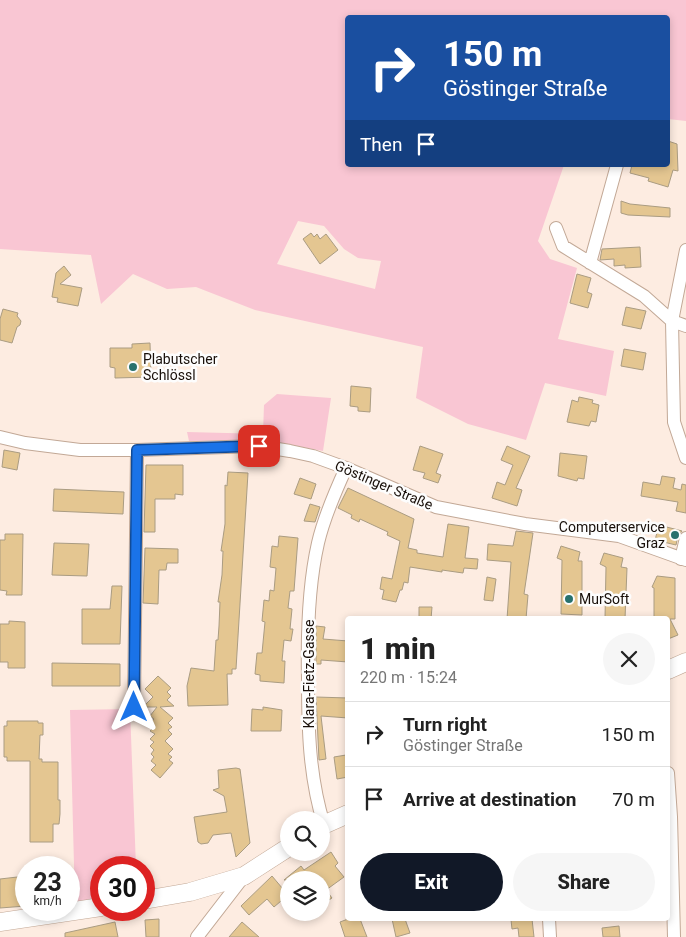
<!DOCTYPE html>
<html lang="en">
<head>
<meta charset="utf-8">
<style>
  :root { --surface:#fff; --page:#f6f6f6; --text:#222; --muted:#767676; --line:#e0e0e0; --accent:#111827 }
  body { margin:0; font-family:Roboto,sans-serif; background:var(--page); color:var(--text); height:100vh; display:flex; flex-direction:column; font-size:19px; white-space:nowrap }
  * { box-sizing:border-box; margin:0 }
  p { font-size:16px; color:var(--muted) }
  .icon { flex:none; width:28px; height:28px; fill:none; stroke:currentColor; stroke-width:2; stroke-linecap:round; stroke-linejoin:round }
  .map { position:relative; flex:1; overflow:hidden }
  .details { position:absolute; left:345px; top:616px; width:325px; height:305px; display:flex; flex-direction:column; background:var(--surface); border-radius:5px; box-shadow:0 2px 8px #0003 }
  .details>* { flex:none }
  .banner { position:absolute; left:345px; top:15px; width:325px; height:152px; border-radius:5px; box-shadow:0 2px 8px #0003; background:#1a4fa0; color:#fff; overflow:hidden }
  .tools { position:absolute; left:280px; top:811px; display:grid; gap:10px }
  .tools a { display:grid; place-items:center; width:50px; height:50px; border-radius:50%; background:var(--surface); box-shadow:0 2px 8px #0003; font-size:25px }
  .speed { position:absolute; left:15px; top:856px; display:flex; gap:10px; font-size:25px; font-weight:700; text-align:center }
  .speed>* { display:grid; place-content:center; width:65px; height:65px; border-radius:50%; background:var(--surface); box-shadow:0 2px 8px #0003; line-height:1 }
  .speed small { font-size:12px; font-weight:400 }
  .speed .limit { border:8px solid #d22; background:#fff; color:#111 }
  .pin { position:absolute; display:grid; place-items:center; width:42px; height:42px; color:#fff; margin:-21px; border-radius:10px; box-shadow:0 2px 8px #0006 }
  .me { position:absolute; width:55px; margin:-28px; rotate:0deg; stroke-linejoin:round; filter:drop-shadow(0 0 4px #0008) }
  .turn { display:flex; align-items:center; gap:18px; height:105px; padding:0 15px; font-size:22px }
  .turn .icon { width:65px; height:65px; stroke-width:2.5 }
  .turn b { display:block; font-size:35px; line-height:42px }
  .then { display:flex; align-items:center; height:48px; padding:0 15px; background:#0003; gap:10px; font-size:19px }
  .round { display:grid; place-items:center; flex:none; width:52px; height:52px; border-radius:26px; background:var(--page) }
  .summary { display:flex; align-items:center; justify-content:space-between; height:85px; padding:0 15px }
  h1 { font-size:30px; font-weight:800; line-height:38px }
  .action { display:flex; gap:10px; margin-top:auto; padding:10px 15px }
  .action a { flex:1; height:58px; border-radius:30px; background:var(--accent); color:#fff; font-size:20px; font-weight:800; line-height:58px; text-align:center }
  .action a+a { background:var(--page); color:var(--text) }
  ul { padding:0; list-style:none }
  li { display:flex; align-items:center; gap:15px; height:65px; padding:0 15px; border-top:1px solid var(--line) }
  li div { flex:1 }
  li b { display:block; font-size:19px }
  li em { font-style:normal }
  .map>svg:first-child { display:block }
</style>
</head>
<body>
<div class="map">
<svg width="686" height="937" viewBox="0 0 686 937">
  <rect width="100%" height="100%" fill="#fdece1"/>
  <path fill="#f9c6d3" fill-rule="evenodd" d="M 0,0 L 686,0 L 686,121 L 668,119 L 668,18 L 348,18 L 348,165 L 564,165 L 538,241 L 550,259 L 577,268 L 558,339 L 614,351 L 606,396 L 545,383 L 526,440 L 468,424 L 416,398 L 423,347 L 255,310 L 196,287 L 167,289 L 133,274 L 101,304 L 91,255 L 0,249 ZM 298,221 L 324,226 L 344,249 L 358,258 L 381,261 L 375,289 L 277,264 Z
    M 277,394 L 331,398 L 323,451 L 264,440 L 189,441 L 187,432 L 263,434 L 264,405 Z
    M 130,709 L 136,867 L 101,868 L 101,900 L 75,904 L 70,710 Z"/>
  <path fill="#e4c691" stroke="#aa9c82" d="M 668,141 L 677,144 L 678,171 L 673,170 L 668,187 L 648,181 L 649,178 L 630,173 L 632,165 L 668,165 Z
    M 621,201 L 630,204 L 670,208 L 670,217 L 628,215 L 621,213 Z
    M 311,233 L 314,237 L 317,234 L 320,239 L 326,234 L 338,250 L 320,264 L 303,239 Z
    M 640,247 L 641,267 L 625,268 L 625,265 L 614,266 L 614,259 L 600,260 L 602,249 Z
    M 64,266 L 71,275 L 60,284 L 82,288 L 78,306 L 57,302 L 58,298 L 52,297 L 56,273 Z
    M 577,274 L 591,278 L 587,292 L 592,294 L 588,308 L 570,303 Z
    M 626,307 L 646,311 L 641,329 L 622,325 Z
    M 3,309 L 18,313 L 17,316 L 21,321 L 20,325 L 17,327 L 12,343 L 0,340 L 0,319 Z
    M 150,343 L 151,377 L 115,378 L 115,368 L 110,367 L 110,348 L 132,348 L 132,344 Z
    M 624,349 L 646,353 L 643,370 L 621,366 Z
    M 351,386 L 371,388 L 370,412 L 358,411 L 358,407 L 350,406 Z
    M 579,397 L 593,400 L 592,403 L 599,405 L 596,422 L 591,421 L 589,426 L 567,422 L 572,400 L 578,402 Z
    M 420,446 L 443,454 L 436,473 L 441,475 L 438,483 L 423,478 L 425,473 L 413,470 Z
    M 507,446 L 530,456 L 516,488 L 522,490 L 517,506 L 492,498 L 497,482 L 505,485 L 513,465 L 501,460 Z
    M 4,450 L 20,453 L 17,470 L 2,467 Z
    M 560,453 L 587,456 L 584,479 L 578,478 L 577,481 L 558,476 Z
    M 146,465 L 183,465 L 183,495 L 175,494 L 175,499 L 155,499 L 155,532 L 144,532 Z
    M 228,472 L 248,473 L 236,669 L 232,669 L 232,674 L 227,674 L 228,705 L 188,706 L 187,686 L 191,668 L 214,671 L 216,640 L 218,640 L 219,626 L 220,602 L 218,602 L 222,575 L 223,551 L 221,551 L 225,524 L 225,485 L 227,486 Z
    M 662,476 L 675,478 L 673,488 L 681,490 L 682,484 L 686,485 L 686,513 L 676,511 L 678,502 L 641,496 L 643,482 L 660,485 Z
    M 300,478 L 316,484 L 311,499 L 294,494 Z
    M 348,488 L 414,519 L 408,548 L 417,550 L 417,553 L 443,557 L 448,524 L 469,527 L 465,558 L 478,559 L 477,569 L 464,568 L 463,573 L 442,570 L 442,572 L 410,567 L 408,583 L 404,582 L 402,590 L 400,590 L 396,602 L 382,599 L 384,590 L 380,589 L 382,577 L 392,579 L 400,541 L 387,535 L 388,532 L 360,519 L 359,522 L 351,518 L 352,515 L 338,508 Z
    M 54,489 L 124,492 L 123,514 L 53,511 Z
    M 310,504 L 320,507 L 315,522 L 304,521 Z
    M 659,525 L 682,531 L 678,536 L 676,545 L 655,540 Z
    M 516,531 L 533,533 L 524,594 L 528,595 L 526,619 L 507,619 L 511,562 L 487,560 L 488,544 L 513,546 Z
    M 5,534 L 23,534 L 22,595 L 6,595 L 7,591 L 0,590 L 0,540 L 5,540 Z
    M 279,536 L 298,538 L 294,591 L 290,591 L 288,608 L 292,609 L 290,629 L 293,629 L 291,641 L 284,640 L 282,661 L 285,661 L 284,683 L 260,681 L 260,675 L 255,674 L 257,653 L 262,653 L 265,622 L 262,621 L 264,600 L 269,601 L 270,590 L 274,591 L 276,568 L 270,567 L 272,546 L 278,547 Z
    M 54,543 L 89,544 L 87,576 L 52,575 Z
    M 561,546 L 580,552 L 578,561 L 582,561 L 582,615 L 561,614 L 562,560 L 557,558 Z
    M 145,548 L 178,549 L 178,563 L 167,563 L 166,570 L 159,570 L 158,604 L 143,603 Z
    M 604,553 L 623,558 L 621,567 L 627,568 L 625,619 L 605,618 L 606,567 L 600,564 Z
    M 657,576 L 675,578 L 675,619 L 670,619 L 678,635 L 668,639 L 668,619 L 654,619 L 654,588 L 652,587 Z
    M 487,577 L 496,579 L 493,601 L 484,600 Z
    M 112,586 L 122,586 L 120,644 L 82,644 L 82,609 L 110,609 Z
    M 419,607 L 432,607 L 431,619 L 419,619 Z
    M 9,621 L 25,622 L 25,668 L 8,668 L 8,662 L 0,662 L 0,624 L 9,624 Z
    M 316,626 L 325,627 L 323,639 L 348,641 L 348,662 L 321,660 L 321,664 L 316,664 Z
    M 52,663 L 120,664 L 120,686 L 52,686 Z
    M 158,676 L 171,688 L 167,692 L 171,696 L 167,700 L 174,706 L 160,707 L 173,718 L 168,723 L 172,727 L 168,730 L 172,734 L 165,741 L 173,749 L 168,754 L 172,757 L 169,760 L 173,763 L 160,778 L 151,770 L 156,765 L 151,761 L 154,757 L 151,754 L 154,750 L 150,746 L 154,742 L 150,739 L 155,734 L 150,731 L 154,727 L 150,723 L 154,719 L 150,716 L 157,707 L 143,707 L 153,697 L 145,689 Z
    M 316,697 L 348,698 L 348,718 L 321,716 L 326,759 L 319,760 Z
    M 263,707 L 282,710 L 281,731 L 251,731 L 252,709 L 263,710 Z
    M 7,721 L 38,721 L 38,723 L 43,723 L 43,735 L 40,735 L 39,759 L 42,759 L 42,762 L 58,762 L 58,800 L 60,800 L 60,814 L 59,824 L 53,824 L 53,842 L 30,842 L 30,761 L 7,761 L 7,757 L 4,757 L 4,726 L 7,726 Z
    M 346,755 L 348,777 L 337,779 L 334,757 Z
    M 236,768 L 240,769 L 250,843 L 236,857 L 231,833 L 213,835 L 208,843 L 201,844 L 198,842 L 194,817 L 227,812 L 224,796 L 213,790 L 219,788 L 218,770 Z
    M 331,852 L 338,863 L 335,866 L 344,877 L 326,890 L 332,898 L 321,905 L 321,880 L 284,880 L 301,866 L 304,870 Z
    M 26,876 L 26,906 L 0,908 L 0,879 Z
    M 272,876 L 288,895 L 274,907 L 267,899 L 249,915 L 241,906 Z
    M 159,919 L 159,937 L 146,937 L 145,920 Z
    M 348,919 L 360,919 L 367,937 L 345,937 L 340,922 Z
    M 392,919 L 405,919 L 410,933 L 396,937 Z
    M 532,919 L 534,937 L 519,937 L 518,928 L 512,929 L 511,920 Z
    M 115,922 L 118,937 L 65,937 L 65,933 Z
    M 242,922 L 259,937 L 229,937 Z
    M 619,926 L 620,937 L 603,937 L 602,928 Z"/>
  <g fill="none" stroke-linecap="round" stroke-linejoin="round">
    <g stroke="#c2a896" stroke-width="14">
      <path id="street" d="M 556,228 L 563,246 L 644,296 L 672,321 L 686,326
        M 686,250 L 672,321 L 674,422 L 686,458
        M 590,263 L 617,165
        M 0,437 L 25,443 L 80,450 L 137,450 L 259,446 L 290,451 L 313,456 L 346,468 L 436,507 L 525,524 L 619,536 L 686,560
        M 681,559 L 686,538
        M 134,707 L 137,450
        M 668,773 L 671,817 L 674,937
        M 324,825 C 309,776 308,729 308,678 C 307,633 308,587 318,543 C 324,517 335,492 346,468
        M 549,919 L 550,937
        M 197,937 L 244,876"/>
    </g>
    <g stroke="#c2a896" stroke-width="19">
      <path id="secondary" d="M 668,670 L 686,662
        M 321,826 L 348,814
        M 144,900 L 190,892 L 244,876 L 289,847
        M 0,922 L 101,907"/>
    </g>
    <use href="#street" stroke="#fff" stroke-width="12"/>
    <use href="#secondary" stroke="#fff" stroke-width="18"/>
  </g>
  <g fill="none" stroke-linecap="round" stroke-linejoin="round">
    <g stroke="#114b97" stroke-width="12">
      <path id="route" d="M 134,707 L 137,450 L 259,446"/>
    </g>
    <use href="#route" stroke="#1a73e8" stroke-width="9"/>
  </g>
  <g fill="#28716d" stroke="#fdfdfd" stroke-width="2">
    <circle cx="133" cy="367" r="5"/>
    <circle cx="675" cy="535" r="5"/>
    <circle cx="569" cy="599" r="5"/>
  </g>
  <g text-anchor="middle" stroke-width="5" stroke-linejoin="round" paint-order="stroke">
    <g font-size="14" fill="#180f09" stroke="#fdfdfd" text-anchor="start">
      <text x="143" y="364">Plabutscher<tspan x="143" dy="16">Schlössl</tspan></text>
      <text x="665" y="532" text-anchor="end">Computerservice<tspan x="665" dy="16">Graz</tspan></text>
      <text x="579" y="604">MurSoft</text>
    </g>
    <g font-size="14" fill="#180f09" stroke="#fdfdfd">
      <text transform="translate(384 485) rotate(23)" y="5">Göstinger Straße</text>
      <text transform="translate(309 674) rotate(-90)" y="5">Klara-Fietz-Gasse</text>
    </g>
  </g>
</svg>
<div class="tools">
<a><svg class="icon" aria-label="search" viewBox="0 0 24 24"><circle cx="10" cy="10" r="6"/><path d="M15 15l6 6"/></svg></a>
<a><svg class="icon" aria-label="layers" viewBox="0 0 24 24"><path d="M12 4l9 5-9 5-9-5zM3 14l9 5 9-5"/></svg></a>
</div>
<div class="speed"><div>23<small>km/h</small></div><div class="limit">30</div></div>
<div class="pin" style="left:259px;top:446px;background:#d93025"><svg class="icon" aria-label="arrive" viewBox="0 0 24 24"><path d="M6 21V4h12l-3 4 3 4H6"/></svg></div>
<svg class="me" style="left:134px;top:707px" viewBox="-20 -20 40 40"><path d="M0-17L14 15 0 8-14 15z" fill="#1a73e8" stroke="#fff" stroke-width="4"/></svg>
<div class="banner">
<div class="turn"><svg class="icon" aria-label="right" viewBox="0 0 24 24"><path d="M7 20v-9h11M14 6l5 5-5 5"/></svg><div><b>150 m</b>Göstinger Straße</div></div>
<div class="then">Then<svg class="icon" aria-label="arrive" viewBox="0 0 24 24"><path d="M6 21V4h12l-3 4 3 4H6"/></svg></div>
</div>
<section class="details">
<div class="summary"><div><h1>1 min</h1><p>220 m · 15:24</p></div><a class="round"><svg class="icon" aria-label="close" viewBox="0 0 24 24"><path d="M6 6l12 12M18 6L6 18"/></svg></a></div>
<ul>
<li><svg class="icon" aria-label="right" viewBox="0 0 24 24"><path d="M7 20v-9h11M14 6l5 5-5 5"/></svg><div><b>Turn right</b><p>Göstinger Straße</p></div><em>150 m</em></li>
<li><svg class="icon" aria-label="arrive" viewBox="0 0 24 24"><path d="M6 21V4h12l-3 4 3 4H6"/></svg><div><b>Arrive at destination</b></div><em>70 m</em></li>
</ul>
<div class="action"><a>Exit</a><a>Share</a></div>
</section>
</div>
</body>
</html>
